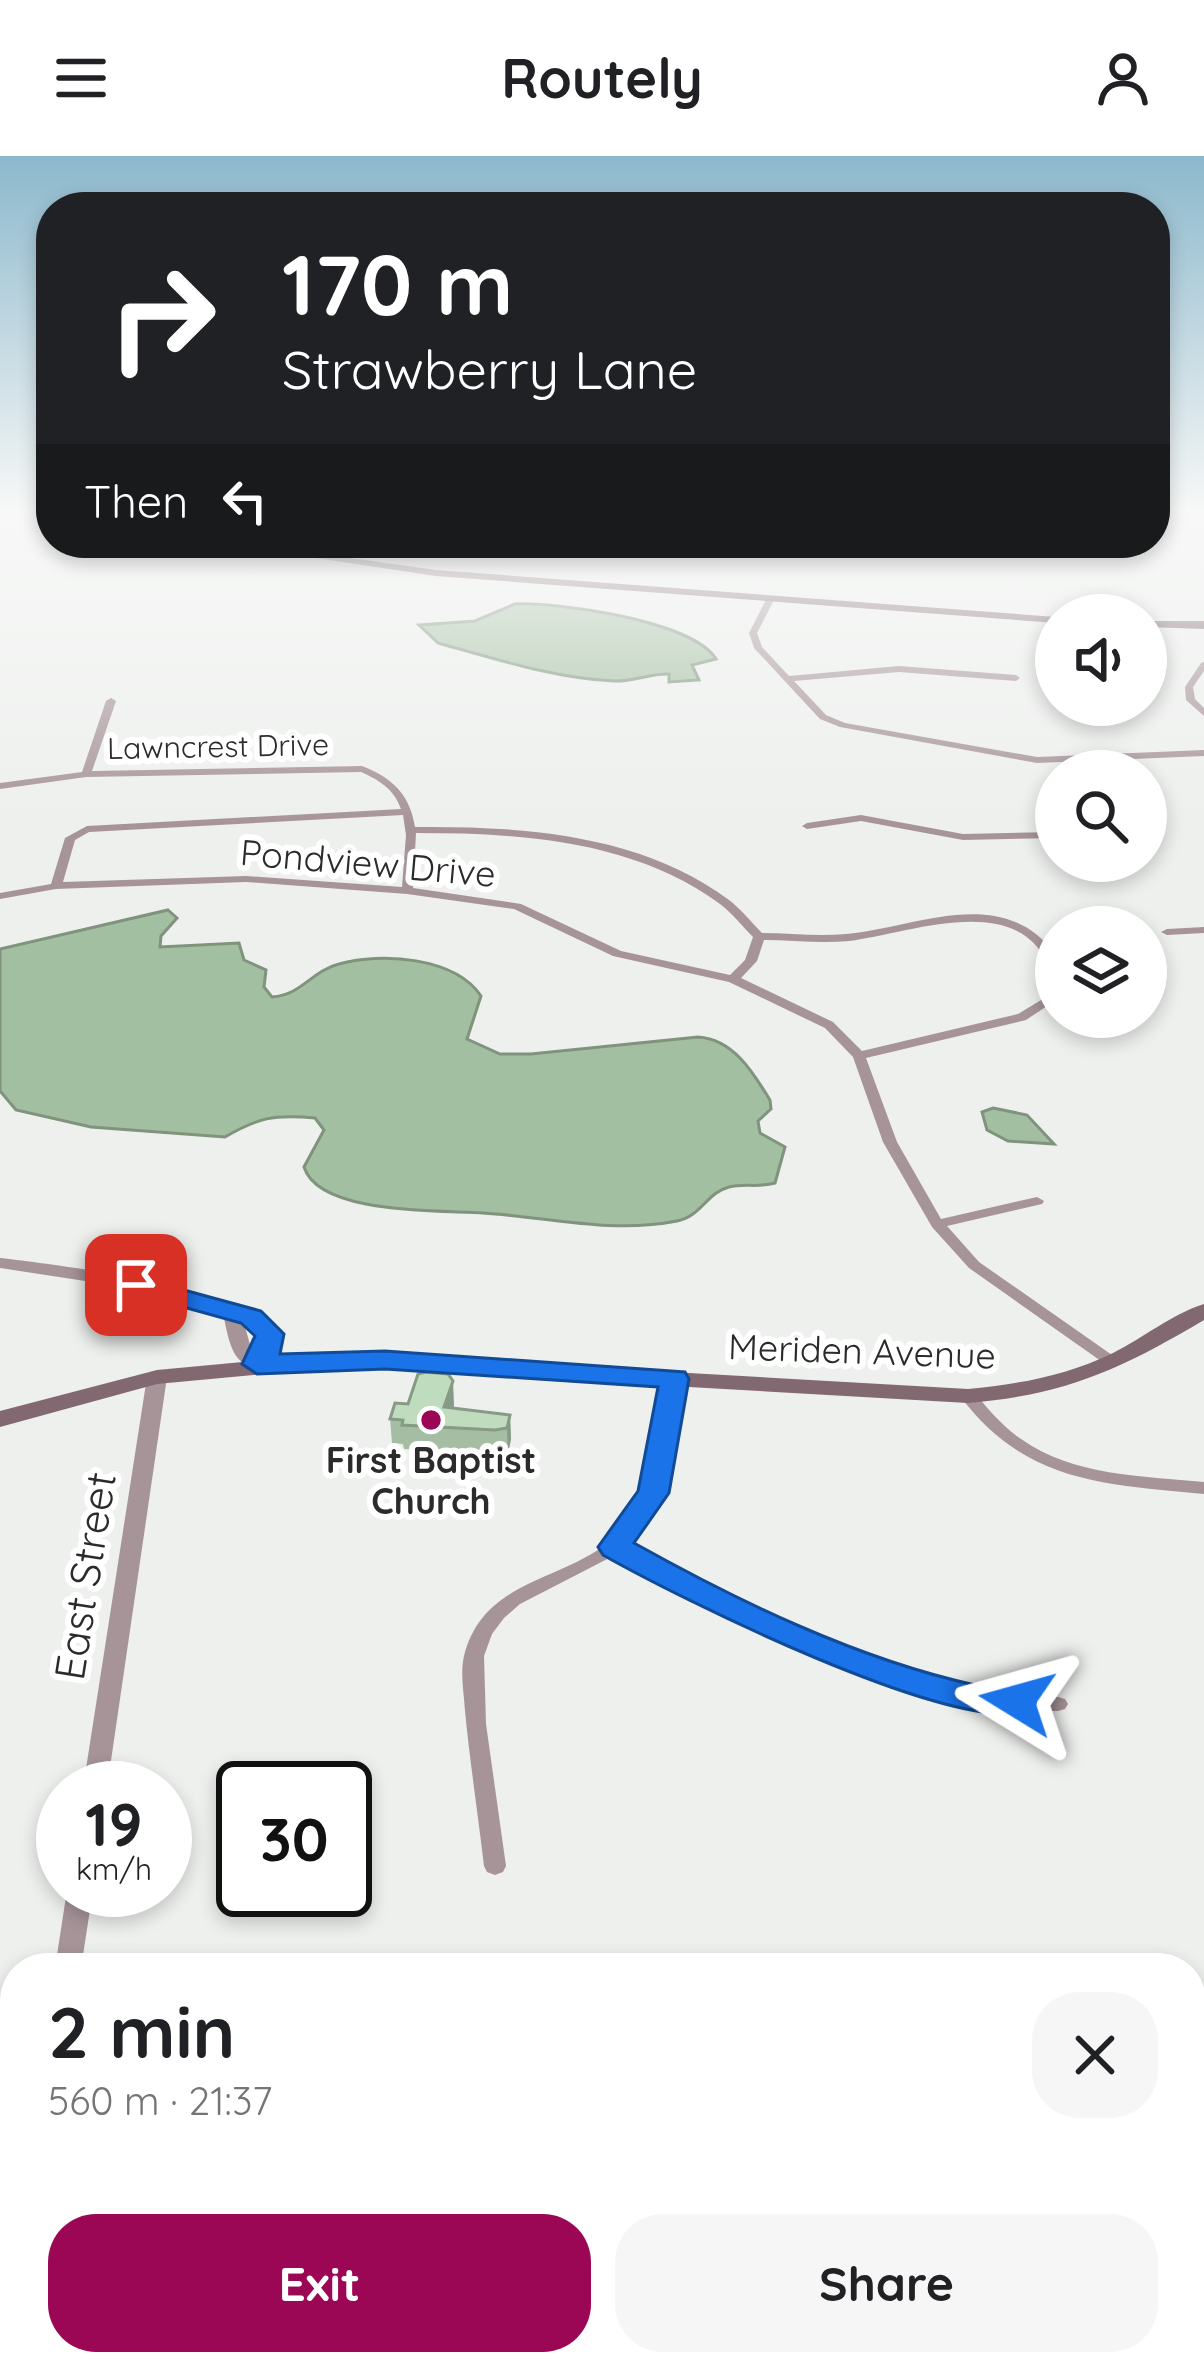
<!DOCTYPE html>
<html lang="en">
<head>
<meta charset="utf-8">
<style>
  :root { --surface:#fff; --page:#f6f6f6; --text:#202124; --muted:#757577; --accent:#9b0655 }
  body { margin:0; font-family:Quicksand,sans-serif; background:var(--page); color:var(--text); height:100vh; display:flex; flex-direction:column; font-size:45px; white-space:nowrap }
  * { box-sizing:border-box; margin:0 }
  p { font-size:39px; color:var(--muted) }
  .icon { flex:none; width:66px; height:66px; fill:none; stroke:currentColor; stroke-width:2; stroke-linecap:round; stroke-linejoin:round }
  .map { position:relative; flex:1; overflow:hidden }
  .side { position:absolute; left:0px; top:1797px; width:1206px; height:423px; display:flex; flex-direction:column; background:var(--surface); border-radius:48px 48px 0 0; box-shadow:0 6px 18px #0003 }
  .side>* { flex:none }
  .banner { position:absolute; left:36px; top:36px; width:1134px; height:366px; border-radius:48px; box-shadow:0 6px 18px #0003; background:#202124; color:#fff; overflow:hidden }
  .controls { position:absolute; left:1035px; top:438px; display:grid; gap:24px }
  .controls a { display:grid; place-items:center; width:132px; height:132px; border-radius:50%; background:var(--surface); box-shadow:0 6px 18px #0003; font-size:60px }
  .speed { position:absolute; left:36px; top:1605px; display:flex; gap:24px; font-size:60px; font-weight:700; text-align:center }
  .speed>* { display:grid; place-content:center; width:156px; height:156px; border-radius:50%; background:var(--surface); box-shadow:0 6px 18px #0003; line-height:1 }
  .speed small { font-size:30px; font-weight:400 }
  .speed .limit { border:6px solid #111; border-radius:18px; background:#fff; color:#111 }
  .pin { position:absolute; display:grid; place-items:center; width:102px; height:102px; color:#fff; margin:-51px; border-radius:24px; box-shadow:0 6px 18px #0006 }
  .me { position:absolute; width:132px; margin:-66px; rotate:278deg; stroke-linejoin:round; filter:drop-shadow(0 0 9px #0008) }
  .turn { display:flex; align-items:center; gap:42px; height:252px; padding:0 48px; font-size:54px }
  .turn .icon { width:156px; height:156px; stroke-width:2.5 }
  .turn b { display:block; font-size:84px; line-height:102px }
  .then { display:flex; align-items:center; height:114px; padding:0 48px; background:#0003; gap:24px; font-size:45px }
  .round { display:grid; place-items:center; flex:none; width:126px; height:126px; border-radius:48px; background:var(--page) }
  .overview { display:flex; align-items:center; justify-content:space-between; height:204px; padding:0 48px }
  h1 { font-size:72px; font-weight:700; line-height:90px }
  .cta { display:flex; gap:24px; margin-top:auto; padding:24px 48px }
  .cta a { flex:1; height:138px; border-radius:48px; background:var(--accent); color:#fff; font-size:48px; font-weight:700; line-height:138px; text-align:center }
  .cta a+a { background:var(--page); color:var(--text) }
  header { display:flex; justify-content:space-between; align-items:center; height:156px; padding:0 48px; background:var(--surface); font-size:54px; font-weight:700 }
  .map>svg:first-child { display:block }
</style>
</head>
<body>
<header><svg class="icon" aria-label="menu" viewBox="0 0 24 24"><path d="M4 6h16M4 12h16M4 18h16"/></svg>Routely<svg class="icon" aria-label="person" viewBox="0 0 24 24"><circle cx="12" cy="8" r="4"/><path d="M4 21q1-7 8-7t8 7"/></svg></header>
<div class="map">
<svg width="1204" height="2219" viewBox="0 0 1204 2219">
  <rect width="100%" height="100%" fill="#eef0ee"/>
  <path fill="#f8d2dd" d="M 1204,1865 L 1204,2219 L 813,2219 L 815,2205 L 1191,2205 L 1191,1871 Z"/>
  <path fill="#a3bfa1" stroke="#7f937d" stroke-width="3" d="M 515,448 C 559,446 693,465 716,503 L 692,509 L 699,524 L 669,526 L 669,518 C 651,517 633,526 614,525 C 556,523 493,502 438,487 L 419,469 L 475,465 Z
    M 168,754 L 177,762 L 161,780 L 160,791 L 239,787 L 244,804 L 266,814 L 264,831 L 272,841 C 302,839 311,815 339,808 C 381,796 455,801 481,840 L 467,883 L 500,898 L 531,898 L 698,881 C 733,883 753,916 770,944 L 771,953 L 758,965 L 760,977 L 785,991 L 775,1027 C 759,1032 744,1027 729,1031 C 706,1037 702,1060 677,1065 C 611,1078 548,1061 483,1057 C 441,1054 319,1059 304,1011 L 324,974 L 315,962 C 273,958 258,962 225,981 L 91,971 L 16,954 L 0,935 L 0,793 Z
    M 993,952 L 1027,959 L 1054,988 L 1008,985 L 987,974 L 982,956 Z"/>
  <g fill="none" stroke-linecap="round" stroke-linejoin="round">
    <path fill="#a69499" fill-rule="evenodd" d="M 771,440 L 775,442 L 757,477 L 762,491 L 789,520 L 899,510 L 1016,519 L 1020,522 L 1016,525 L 899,516 L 794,525 L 826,559 L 845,567 L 1037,601 L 1204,594 L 1204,600 L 1037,607 L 840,571 L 820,563 L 754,492 L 749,477 L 767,442 Z
      M 1204,506 L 1204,515 L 1193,531 L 1195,543 L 1204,552 L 1204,560 L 1186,544 L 1185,531 L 1201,507 Z
      M 111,542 L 116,545 L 92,615 L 362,610 C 393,622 410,639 415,671 C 521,670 641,678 729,744 C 741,753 751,766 762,777 C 790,777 818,781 846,778 C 906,773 982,736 1036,778 C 1050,789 1056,800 1056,818 L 1052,817 C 1047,809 1043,799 1038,792 C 998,741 901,779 849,785 C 820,788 792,784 764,784 L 757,805 L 741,822 L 833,866 L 862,895 L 1018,858 L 1056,835 L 1056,844 L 1026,864 L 866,902 L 897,986 L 941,1063 L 1037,1041 L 1044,1045 L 1042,1048 L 947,1070 L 979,1106 L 1122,1206 L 1114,1211 L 1108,1210 L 969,1112 L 932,1071 L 883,986 L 853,901 L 825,872 L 729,826 L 613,800 L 514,753 L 407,738 L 246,726 L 56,733 L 0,743 L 0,737 L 51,728 L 65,682 L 87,670 L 401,653 C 394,633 379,624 361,616 L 86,621 L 0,633 L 0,627 L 82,616 L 106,545 ZM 403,659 L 406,679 L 402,731 L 246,720 L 63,726 L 75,684 L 89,676 ZM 416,677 C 520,677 633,684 720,748 C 732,757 742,770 753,781 L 745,804 L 730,819 L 621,795 L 521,748 L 413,732 Z
      M 861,659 L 963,678 L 1056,676 L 1056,682 L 963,684 L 861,665 L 807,673 L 802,670 L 807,667 Z
      M 1204,771 L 1204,777 L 1167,779 L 1161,776 L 1167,773 Z
      M 674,1218 L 682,1223 C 673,1280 670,1347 626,1390 L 750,1453 L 842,1494 L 889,1511 L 984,1536 L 1058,1541 L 1065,1543 L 1068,1548 L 1065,1553 L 1058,1555 C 1033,1554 1008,1555 984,1551 C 956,1547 929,1538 903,1530 C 802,1498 707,1450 615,1399 L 520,1448 L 504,1462 L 492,1478 L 484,1500 L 486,1568 L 506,1710 L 503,1716 L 495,1719 L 487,1716 L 484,1710 C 478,1658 470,1607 465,1555 C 464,1538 460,1517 464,1500 C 485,1416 577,1427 623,1372 C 656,1332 658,1271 666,1223 Z
      M 968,1235 L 974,1236 C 988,1253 1002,1270 1021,1283 C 1073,1320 1143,1320 1204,1326 L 1204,1338 C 1104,1328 1025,1327 960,1240 Z"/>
    <path fill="#a69499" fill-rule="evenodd" d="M 0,1102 C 45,1107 265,1134 278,1179 C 282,1192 271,1203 264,1212 C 231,1214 229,1183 223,1158 L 214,1154 L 144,1134 L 0,1112 ZM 244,1167 L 259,1180 L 259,1194 L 255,1198 L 252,1196 Z
      M 157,1215 L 167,1221 L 107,1632 L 83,1632 L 147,1221 Z
      M 67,1734 L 93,1734 L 81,1812 L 55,1812 Z
      M 15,2142 L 15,2205 L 24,2205 L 22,2219 L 0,2219 L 0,2157 L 4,2147 Z"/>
    <path fill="#826870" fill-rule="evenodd" d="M 34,357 L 51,357 L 51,362 L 35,359 Z
      M 215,387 L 243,387 L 436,414 L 1056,461 L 1056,467 L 436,420 Z
      M 1146,465 L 1204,465 L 1204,473 L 1146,471 Z
      M 1204,1148 L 1204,1164 C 1121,1213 1066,1239 968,1247 L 340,1211 L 157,1228 L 0,1271 L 0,1255 L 157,1214 L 340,1197 L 968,1233 C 1019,1228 1066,1220 1113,1197 C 1143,1182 1172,1158 1204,1148 Z"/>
  </g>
  <path fill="#a4bda3" d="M 454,1249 L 453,1252 L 510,1259 L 511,1283 L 508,1297 L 496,1298 L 404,1293 L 403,1288 L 392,1287 L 390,1263 Z"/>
  <path fill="#869a85" d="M 453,1225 L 454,1249 L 447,1271 L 444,1251 Z
    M 510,1259 L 511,1283 L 508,1297 L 507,1272 Z"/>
  <path fill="#bfdcbe" stroke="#869a85" stroke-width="3" d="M 426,1216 L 448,1218 L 453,1225 L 444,1251 L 510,1259 L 507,1272 L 495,1274 L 402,1269 L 403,1264 L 390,1263 L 395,1247 L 408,1248 L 418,1218 Z"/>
  <linearGradient id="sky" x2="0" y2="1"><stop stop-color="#8cb8cc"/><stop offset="0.53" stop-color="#f7f8f7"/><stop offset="1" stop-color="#f7f8f7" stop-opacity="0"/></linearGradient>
  <rect width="1204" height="668" fill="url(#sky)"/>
  <path fill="#1a73e8" stroke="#114b97" stroke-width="3" d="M 136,1121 L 261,1155 L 284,1178 L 280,1198 L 385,1195 L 685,1216 L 689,1223 L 669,1337 L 634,1387 C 738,1445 857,1503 975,1529 C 993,1533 1011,1530 1029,1536 L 1034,1545 L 1029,1555 C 953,1579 677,1441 603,1399 L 598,1391 L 638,1335 L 658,1231 L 385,1213 L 257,1218 L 242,1208 L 255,1180 L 241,1167 L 126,1135 L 126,1123 Z"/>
  <circle fill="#9b0655" stroke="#fff" stroke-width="4.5" cx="431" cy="1264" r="12"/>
  <g text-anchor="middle" stroke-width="12" stroke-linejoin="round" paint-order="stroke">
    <g font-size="30" fill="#2a2b2a" stroke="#fff">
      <text transform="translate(218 591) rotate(-1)" y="10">Lawncrest Drive</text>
    </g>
    <g font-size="36" fill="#2a2b2a" stroke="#fff">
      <text transform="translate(368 707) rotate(5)" y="13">Pondview Drive</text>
      <text transform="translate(862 1195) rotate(2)" y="13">Meriden Avenue</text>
    </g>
    <g font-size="36" font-weight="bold" fill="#2a2b2a" stroke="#fff">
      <text x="431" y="1317">First Baptist<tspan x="431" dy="41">Church</tspan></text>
    </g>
    <g font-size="42" fill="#2a2b2a" stroke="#fff">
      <text transform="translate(85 1420) rotate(-81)" y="15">East Street</text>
    </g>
  </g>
</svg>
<div class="controls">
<a><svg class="icon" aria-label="sound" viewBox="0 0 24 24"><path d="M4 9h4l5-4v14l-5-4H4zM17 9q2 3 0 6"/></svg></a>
<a><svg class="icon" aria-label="search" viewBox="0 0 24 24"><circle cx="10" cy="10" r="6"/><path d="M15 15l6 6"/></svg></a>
<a><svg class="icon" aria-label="layers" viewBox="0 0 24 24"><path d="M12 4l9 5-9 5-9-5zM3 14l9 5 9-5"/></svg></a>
</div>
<div class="speed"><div>19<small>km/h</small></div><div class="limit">30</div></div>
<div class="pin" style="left:136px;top:1129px;background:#d93025"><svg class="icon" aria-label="arrive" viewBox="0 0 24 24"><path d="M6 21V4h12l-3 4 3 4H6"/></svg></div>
<svg class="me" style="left:1017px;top:1545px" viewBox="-20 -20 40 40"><path d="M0-17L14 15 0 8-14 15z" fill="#1a73e8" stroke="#fff" stroke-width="4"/></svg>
<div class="banner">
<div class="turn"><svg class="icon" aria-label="right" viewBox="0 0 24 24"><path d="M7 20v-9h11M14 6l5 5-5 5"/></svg><div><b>170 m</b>Strawberry Lane</div></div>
<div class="then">Then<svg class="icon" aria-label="left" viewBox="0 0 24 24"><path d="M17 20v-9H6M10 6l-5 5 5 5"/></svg></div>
</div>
<section class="side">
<div class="overview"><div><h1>2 min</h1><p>560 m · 21:37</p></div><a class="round"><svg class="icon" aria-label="close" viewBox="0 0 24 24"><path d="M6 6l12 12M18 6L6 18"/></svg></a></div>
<div class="cta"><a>Exit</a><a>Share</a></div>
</section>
</div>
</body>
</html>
